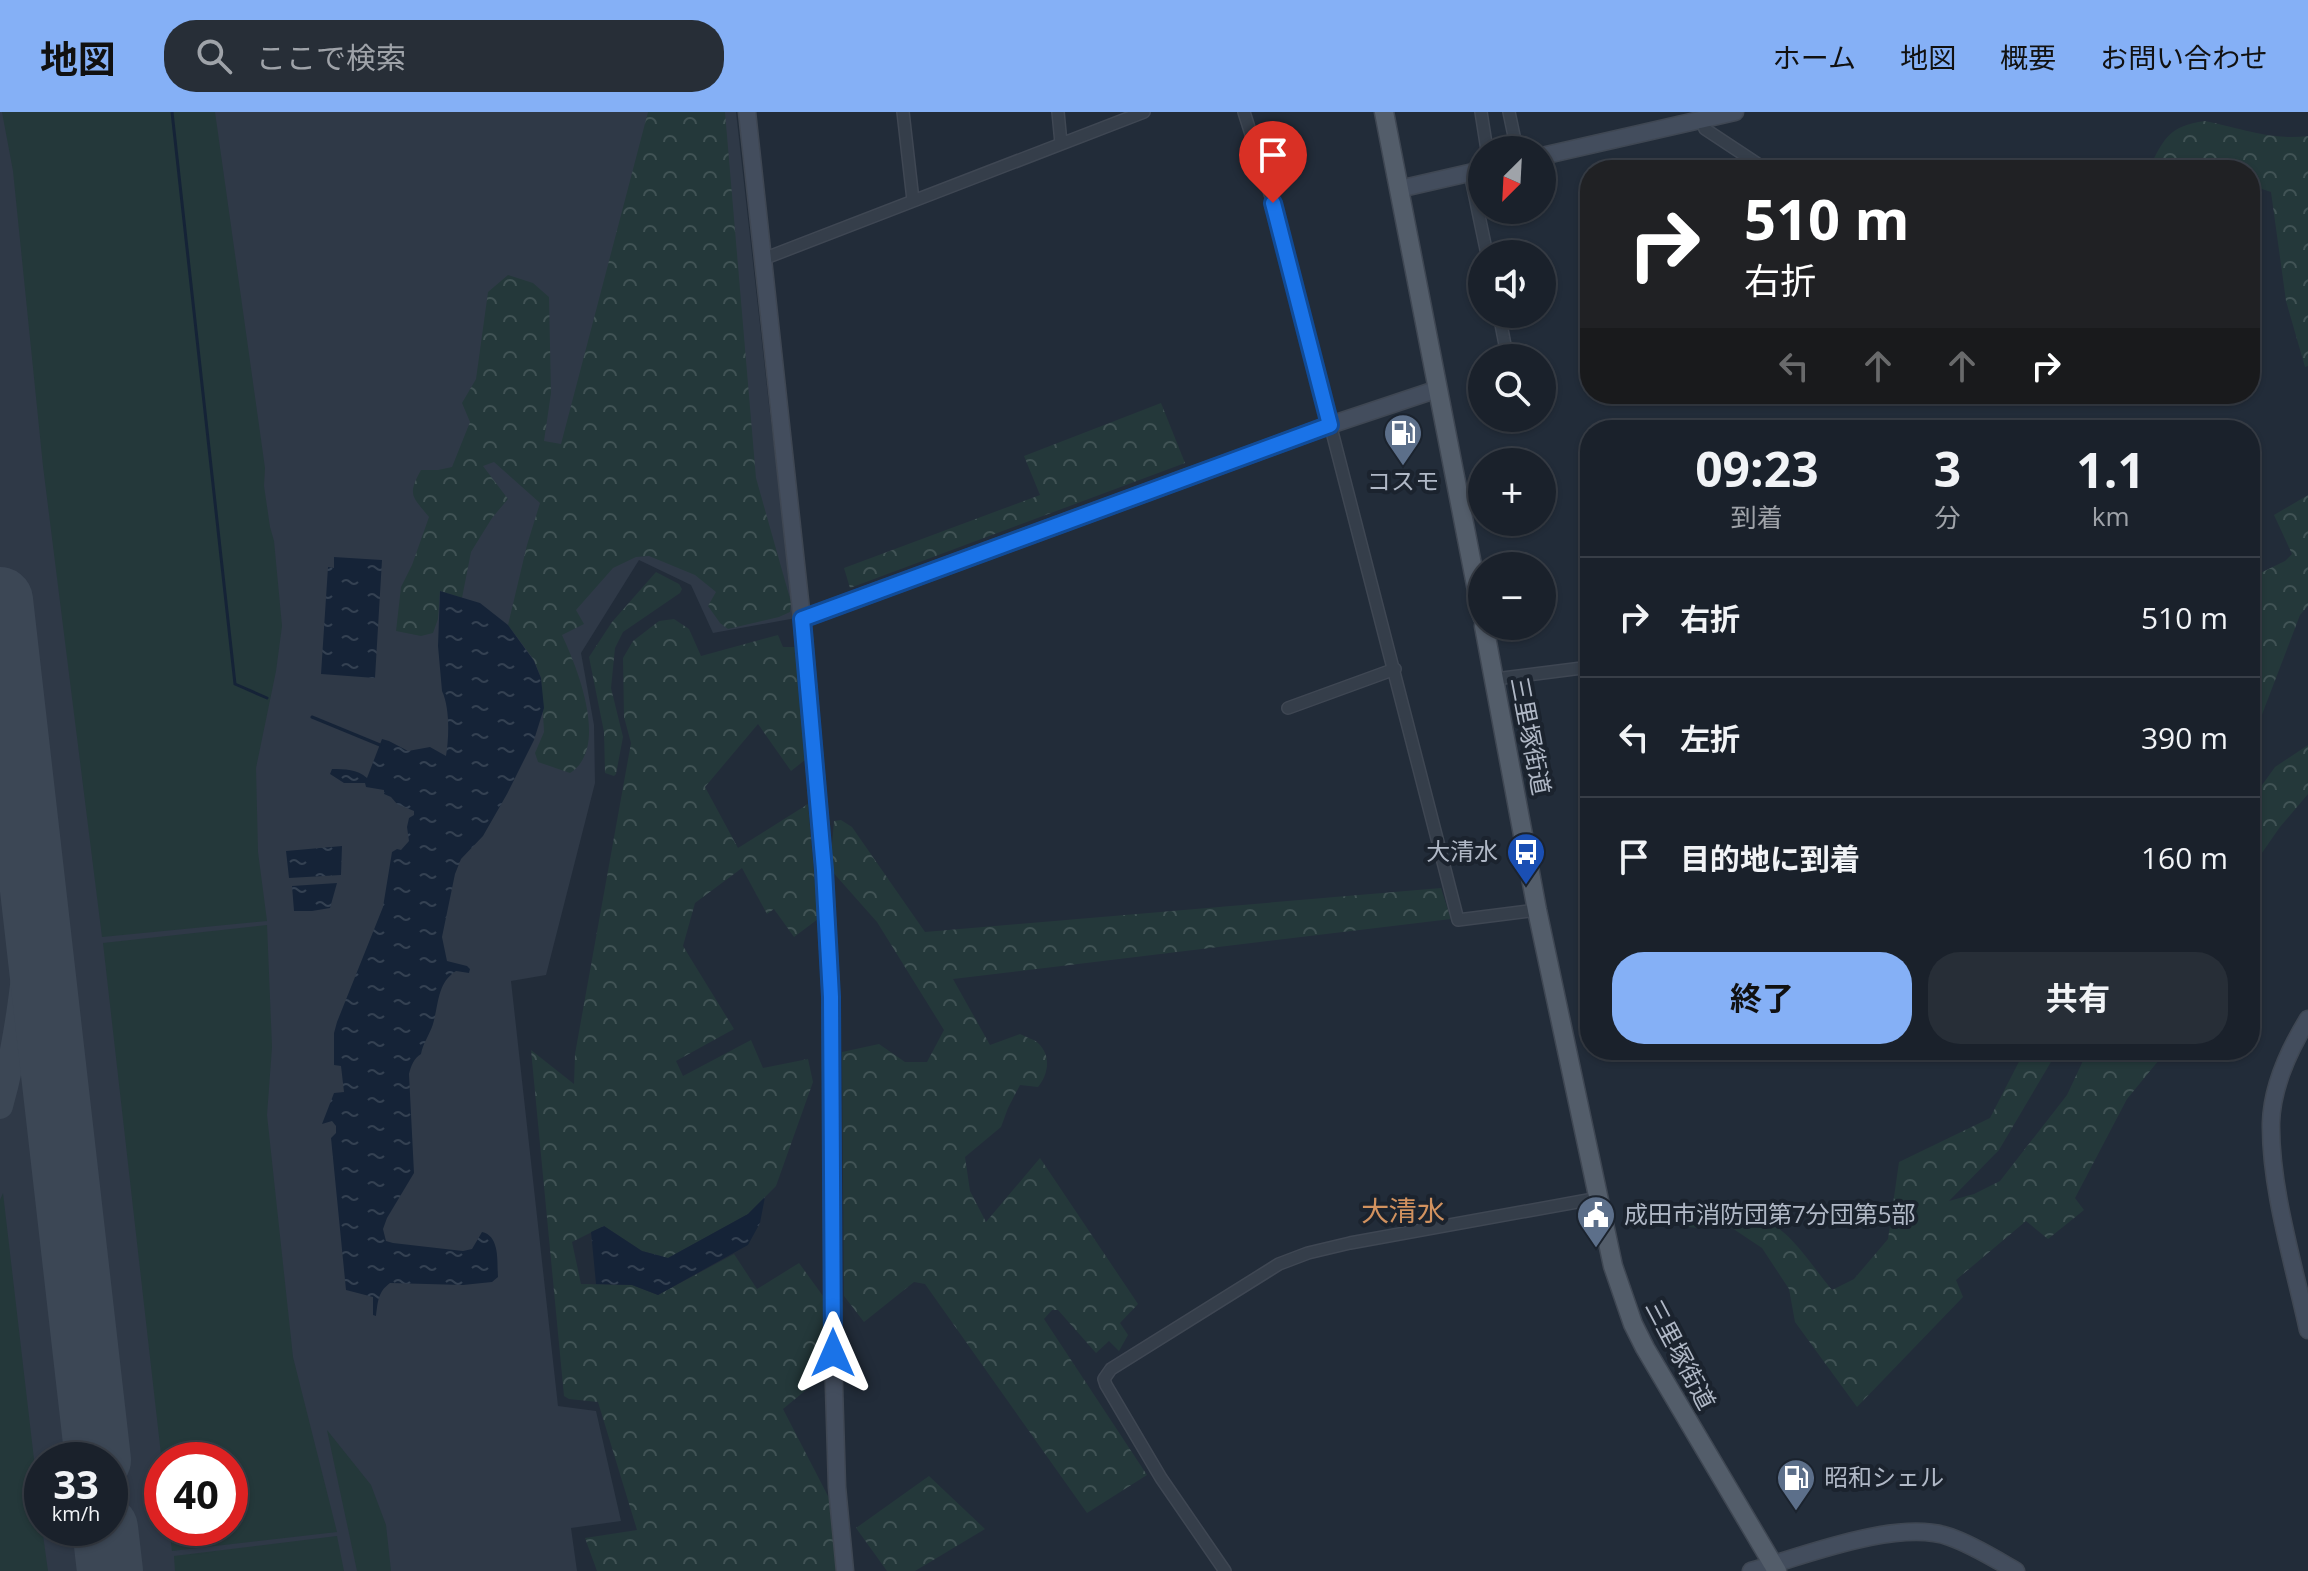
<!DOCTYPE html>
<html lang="ja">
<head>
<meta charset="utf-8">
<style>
  :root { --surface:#1a212b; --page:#272e37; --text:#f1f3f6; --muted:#9fa3a9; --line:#383e47; --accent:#85b0f6 }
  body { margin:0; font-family:"Open Sans","Noto Sans JP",sans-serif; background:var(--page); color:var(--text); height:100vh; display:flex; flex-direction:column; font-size:30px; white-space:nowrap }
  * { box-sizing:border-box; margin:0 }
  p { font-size:26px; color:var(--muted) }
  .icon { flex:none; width:44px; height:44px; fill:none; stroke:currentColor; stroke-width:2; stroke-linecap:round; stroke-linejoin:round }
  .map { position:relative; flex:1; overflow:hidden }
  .side { position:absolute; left:1580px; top:308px; width:680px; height:640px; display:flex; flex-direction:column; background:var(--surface); border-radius:32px; box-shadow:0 2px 6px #0004,0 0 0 2px var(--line) }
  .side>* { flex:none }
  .top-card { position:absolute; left:1580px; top:48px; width:680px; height:244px; border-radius:32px; box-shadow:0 2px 6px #0004,0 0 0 2px var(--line); background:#202124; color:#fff; overflow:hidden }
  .needle { width:52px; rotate:204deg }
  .fabs { position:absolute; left:1468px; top:24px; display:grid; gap:16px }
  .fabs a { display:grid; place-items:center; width:88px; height:88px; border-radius:50%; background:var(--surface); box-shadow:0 2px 6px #0004,0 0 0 2px var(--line); font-size:40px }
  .speed { position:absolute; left:24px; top:1330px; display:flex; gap:16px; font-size:40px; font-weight:700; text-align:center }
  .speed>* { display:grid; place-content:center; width:104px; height:104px; border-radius:50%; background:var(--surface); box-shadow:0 2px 6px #0004,0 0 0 2px var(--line); line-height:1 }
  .speed small { font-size:20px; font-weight:400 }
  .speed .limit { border:12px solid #d22; background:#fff; color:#111 }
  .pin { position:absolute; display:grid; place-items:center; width:68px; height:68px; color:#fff; margin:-82px -34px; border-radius:50% 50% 50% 0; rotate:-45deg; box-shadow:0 0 8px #0007 }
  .pin .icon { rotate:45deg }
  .me { position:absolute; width:88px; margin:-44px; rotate:0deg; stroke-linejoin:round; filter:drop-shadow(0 0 6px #0008) }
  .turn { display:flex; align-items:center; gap:28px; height:168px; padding:0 32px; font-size:36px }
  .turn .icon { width:104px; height:104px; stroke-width:2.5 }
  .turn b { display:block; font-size:56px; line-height:68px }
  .lanes { display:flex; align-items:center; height:76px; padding:0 32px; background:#0003; justify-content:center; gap:40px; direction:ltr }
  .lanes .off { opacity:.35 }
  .eta { display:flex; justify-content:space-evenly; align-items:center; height:136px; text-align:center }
  .eta b { font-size:48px; font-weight:700; line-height:56px }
  .action { display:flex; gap:16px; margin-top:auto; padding:16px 32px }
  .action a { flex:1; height:92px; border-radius:32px; background:var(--accent); color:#111; font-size:32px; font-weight:700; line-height:92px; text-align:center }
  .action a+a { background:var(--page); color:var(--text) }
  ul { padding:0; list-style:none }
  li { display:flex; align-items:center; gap:24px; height:120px; padding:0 32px; border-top:2px solid var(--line) }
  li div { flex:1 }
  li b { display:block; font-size:30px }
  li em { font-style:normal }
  header { display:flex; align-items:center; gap:48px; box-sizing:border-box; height:112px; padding:0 40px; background:var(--accent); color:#111 }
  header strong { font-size:38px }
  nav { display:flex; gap:44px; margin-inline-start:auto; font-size:28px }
  .search { width:560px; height:72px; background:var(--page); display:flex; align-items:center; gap:20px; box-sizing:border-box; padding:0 28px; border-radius:32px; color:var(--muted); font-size:30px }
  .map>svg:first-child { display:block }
</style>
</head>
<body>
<header>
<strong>地図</strong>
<div class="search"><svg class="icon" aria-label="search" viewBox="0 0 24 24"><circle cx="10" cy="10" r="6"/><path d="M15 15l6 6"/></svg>ここで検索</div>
<nav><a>ホーム</a><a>地図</a><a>概要</a><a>お問い合わせ</a></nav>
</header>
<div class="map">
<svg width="2308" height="1459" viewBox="0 0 2308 1459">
  <defs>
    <pattern id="forest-crowns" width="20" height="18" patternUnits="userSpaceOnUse" patternTransform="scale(2)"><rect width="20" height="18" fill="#24383a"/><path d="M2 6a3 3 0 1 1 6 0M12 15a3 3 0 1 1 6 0" fill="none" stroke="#415355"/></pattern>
    <pattern id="water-ripples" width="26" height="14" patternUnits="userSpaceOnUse" patternTransform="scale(2)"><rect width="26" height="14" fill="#152337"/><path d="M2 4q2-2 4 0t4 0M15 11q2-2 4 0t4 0" fill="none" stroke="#344152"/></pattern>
  </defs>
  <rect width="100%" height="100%" fill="#222c39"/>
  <path fill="#2f3947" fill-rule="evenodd" d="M 0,0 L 736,0 L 769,293 L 796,506 L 713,521 L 691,473 L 639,448 L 581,541 L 594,613 L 595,671 L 546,863 L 511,869 L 558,1294 L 596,1299 L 621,1409 L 571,1416 L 577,1459 L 0,1459 ZM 42,1348 L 110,1348 L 110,1416 L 42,1416 ZM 162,1348 L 230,1348 L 230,1416 L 162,1416 Z"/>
  <path fill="#24383a" d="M 2,0 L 215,0 L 265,356 L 264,374 L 270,415 L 274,429 L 282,514 L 276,559 L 256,656 L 258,740 L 267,809 L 102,825 L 43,354 L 13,59 Z
    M 267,813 L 272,935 L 267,1003 L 293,1245 L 337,1420 L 172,1439 L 169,1416 L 230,1416 L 230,1348 L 162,1348 L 162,1351 L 103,831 Z
    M 3,1081 L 42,1416 L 48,1459 L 0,1459 L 0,1088 Z
    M 327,1318 L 371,1373 L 386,1413 L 391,1459 L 357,1459 Z
    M 337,1424 L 344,1459 L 175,1459 L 174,1444 Z"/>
  <path fill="url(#forest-crowns)" d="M 648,0 L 725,0 L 756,366 L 791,490 L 790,500 L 779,505 L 728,517 L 720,511 L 708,494 L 716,480 L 695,463 L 649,444 L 636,445 L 613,456 L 576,498 L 584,512 L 562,523 C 577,555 610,636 570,661 L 538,650 L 535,641 L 544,620 L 541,566 L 534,548 L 508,513 L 527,433 L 540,391 L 494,350 L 483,354 L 508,387 L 492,406 L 471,440 L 462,486 L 440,479 L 438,507 L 433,521 L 421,524 L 396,519 L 401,475 L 412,453 L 429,405 C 412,384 407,383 421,358 L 438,358 L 452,355 L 470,310 L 462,291 L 476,267 L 488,180 L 508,163 L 533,171 L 549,185 L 551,281 L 544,329 L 561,332 Z
    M 2205,9 C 2239,16 2273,29 2308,24 L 2308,254 L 2305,255 L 2286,189 L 2271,80 L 2250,73 L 2250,58 L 2209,58 L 2190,51 L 2175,58 L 2148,58 C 2164,27 2168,14 2205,9 Z
    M 1161,291 L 1185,351 L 850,476 L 844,456 L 1040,383 L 1024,344 Z
    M 2308,383 L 2308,494 L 2300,503 L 2258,613 L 2250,622 L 2250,466 L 2285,449 L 2292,442 L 2274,403 Z
    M 656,460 L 679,472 L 682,477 L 680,481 L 623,520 L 615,536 L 611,576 L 623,625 L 616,662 L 614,664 L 605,661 L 604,620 L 589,545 L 612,510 Z
    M 674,507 L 689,517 L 701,544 L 778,523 L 783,535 L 796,535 L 805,648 L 791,659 L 758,612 L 705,675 L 738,736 L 808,692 L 818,807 L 794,825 L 774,797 L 767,802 L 742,756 L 695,791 L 683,834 L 734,917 L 676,949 L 683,964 L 751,928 L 763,956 L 808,947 L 813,970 L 776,1074 L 748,1102 L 668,1146 L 642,1139 L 604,1114 L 572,1130 L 581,1172 L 632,1173 L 658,1183 L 734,1142 L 757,1177 L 799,1151 L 823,1184 L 824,1263 L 783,1297 L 829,1386 L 836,1459 L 597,1459 L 585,1426 L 637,1418 L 598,1290 L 569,1287 L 564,1284 L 531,938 L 574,972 L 575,942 L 631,631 L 624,605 L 623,546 L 633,529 L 659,509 Z
    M 2308,633 L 2308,682 L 2280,715 L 2250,758 L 2250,690 L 2275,655 Z
    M 841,708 L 852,715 L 925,820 L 1441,776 L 1451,807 L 953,867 L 990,933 L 1020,922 C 1025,925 1034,927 1038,931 C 1052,944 1048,963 1038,975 L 1020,973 L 1008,996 L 1001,1015 L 965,1045 L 970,1079 L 986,1110 L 1040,1046 L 1138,1192 L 1120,1211 L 1128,1223 L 1119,1239 L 1109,1229 L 1096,1241 L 1058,1198 L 1052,1198 L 1044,1207 L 1147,1363 L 1087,1401 L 925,1172 L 914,1170 L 864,1210 L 844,1184 L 842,940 L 879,932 L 905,950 L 927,950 L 944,918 L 877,810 L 830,757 L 834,709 Z
    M 2025,938 L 2058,938 L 1999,1038 L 1949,1089 L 1974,1082 L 2000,1069 L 2067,983 L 2088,938 L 2149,938 L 2159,948 L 2127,987 L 2075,1086 L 2084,1098 L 2048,1127 L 2026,1109 L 1956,1168 L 1963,1185 L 1857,1295 L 1795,1210 L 1789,1177 L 1762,1136 L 1732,1116 L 1697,1116 L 1665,1112 C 1680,1102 1695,1101 1713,1100 C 1781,1097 1794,1132 1832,1178 L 1854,1167 L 1888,1127 L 1899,1050 L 1990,1006 Z
    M 929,1364 L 985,1417 L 915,1459 L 887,1459 L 856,1416 Z"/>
  <path fill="url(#water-ripples)" d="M 334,445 L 382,448 L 375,566 L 321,562 L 328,455 L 334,456 Z
    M 440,479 L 480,491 L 508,513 L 534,549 L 541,566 L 544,596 L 534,628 L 507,682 L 483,724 L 461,747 L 455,762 L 442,825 L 447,849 L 467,854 L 470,857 L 469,861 L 456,859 C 437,871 439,892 433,912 C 430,922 423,931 421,942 C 414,946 411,954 409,962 L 414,1061 L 387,1106 L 383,1117 L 386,1129 L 393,1131 L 463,1139 L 472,1137 L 482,1120 C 500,1124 497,1149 498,1165 L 492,1170 L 463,1173 L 390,1171 C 378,1180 378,1189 376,1204 L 373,1203 L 373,1185 L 346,1178 L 331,1026 L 336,1021 L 336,1014 L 332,1009 L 322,1012 L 334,981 L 344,980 L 341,954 L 334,953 L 334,921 L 337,910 L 383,795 L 392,740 L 397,737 L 401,738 L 409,729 L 407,715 L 409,706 L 414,703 L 414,699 L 397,692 L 391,685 L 384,682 L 384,678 L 366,675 L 365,671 L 344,671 L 330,662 L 332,657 C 345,657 357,657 367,666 L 382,627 L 389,629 L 408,639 L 430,635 L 446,644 C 449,626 450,596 442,579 L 438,534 Z
    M 342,734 L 341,763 L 289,766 L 286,739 Z
    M 337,771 L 330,796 L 312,799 L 294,799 L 292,774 Z
    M 765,1085 L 760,1111 L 748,1133 L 658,1183 L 632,1173 L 596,1172 L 591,1120 L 604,1114 L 642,1139 L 668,1146 L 748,1102 Z"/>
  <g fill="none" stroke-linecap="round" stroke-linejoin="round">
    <path stroke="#152337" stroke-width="3" d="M 172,0 L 235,572 L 267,586
      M 312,605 L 380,633"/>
    <path stroke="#3c4755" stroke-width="26" d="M 0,994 C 20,923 26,850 33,777"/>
    <path stroke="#3c4755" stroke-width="66" d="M 0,488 L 98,1348
      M 105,1416 L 110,1459"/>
    <g stroke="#3f4753" stroke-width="14">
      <path id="street" d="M 903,0 L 913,88
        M 1058,0 L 1061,31
        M 1244,0 L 1273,91 L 1458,808 L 1537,798
        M 1481,0 L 1487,38
        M 1509,0 L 1517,38
        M 1702,8 L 1705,17 L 1767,58
        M 1470,61 L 1487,142
        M 763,147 L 1144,0
        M 1499,202 L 1507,243
        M 1495,567 L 1590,555
        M 1288,596 L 1395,557
        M 1225,1459 L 1161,1366 L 1106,1273 L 1104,1267 L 1111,1257 L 1279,1152 L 1308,1141 L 1350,1131 L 1599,1086"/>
    </g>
    <g stroke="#3f4753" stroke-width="19">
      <path id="secondary" d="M 747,0 L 802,507 L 824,758 L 831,885 L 833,1241 L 837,1375 L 845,1459
        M 1542,44 L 1735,0
        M 1399,77 L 1482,58
        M 802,507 L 1330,313 L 1438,277
        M 2308,907 C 2289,938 2272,974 2271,1011 C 2270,1076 2294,1153 2308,1218
        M 1751,1459 C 1803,1444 1899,1406 1950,1425 C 1973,1433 1995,1447 2016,1459"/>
    </g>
    <g stroke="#3f4753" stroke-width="21">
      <path id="primary" d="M 1384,0 L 1482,504
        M 1484,514 L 1537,798 L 1613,1154 L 1633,1212 L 1645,1236 L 1777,1459"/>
    </g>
    <use href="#street" stroke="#353e4a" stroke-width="11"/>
    <use href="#secondary" stroke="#434d5d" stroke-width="16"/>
    <use href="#primary" stroke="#535d6a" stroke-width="18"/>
  </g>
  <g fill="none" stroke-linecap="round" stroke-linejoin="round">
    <g stroke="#114b97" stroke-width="20">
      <path id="route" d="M 833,1241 L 831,885 L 824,758 L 802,507 L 1330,313 L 1273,91"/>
    </g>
    <use href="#route" stroke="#1a73e8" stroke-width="14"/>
  </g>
  <defs>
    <g id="fuel-pin" transform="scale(2)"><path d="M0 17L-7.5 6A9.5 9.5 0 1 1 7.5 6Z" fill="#5c6f8a" stroke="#1b232e"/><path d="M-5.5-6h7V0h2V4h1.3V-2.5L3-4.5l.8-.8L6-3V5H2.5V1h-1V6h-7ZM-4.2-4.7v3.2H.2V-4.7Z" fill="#fff"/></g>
    <g id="bus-pin" transform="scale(2)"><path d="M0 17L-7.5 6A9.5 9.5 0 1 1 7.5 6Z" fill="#1a4fb4" stroke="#1b232e"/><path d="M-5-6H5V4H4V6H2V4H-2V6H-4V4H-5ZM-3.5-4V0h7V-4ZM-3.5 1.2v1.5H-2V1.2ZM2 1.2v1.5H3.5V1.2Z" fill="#fff"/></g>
    <g id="civic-pin" transform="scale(2)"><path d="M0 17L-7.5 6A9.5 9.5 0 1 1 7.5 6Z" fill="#5c6f8a" stroke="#1b232e"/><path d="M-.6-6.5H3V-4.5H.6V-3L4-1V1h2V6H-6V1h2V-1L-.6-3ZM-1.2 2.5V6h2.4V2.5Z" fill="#fff"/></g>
  </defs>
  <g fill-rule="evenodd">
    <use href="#fuel-pin" x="1403" y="321"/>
    <use href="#bus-pin" x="1526" y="740"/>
    <use href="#civic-pin" x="1596" y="1103"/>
    <use href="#fuel-pin" x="1796" y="1366"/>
  </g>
  <g text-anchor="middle" stroke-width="8" stroke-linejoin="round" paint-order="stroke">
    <g font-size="24" fill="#b0b8c6" stroke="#1b232e" text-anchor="start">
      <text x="1403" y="378" text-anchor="middle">コスモ</text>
      <text x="1498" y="748" text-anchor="end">大清水</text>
      <text x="1624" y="1111">成田市消防団第7分団第5部</text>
      <text x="1824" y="1374">昭和シェル</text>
    </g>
    <g font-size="24" fill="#b0b8c6" stroke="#1b232e">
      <text transform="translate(1530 624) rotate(79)" y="8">三里塚街道</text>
      <text transform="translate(1680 1243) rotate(62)" y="8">三里塚街道</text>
    </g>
    <g font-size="28" fill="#d2925f" stroke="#1b232e">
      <text x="1403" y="1109">大清水</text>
    </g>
  </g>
</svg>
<div class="fabs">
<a><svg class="needle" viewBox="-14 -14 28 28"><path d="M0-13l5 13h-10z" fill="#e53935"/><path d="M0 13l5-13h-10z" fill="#9fa3a9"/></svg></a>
<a><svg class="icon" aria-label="sound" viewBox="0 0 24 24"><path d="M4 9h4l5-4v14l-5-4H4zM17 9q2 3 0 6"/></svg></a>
<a><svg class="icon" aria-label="search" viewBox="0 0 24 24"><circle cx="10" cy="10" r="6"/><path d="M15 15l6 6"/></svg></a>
<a>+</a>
<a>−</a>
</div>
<div class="speed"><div>33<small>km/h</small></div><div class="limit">40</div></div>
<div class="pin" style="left:1273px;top:91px;background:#d93025"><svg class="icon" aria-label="arrive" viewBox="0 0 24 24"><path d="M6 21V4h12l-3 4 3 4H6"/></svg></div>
<svg class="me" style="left:833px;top:1241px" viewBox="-20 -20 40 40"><path d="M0-17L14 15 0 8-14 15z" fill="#1a73e8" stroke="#fff" stroke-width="4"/></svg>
<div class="top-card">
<div class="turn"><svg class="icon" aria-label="right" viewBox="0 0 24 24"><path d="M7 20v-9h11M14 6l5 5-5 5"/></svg><div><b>510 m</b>右折</div></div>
<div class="lanes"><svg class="icon off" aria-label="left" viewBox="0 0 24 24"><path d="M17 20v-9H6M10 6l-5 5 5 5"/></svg><svg class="icon off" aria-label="ahead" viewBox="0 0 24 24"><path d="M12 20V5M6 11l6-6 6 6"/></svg><svg class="icon off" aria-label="ahead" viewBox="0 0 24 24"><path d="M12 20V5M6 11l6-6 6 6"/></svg><svg class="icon" aria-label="right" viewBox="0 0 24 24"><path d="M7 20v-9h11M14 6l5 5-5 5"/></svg></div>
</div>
<section class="side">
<div class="eta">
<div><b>09:23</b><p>到着</p></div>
<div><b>3</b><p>分</p></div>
<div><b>1.1</b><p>km</p></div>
</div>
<ul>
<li><svg class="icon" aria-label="right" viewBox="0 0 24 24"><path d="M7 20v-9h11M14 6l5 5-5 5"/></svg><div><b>右折</b></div><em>510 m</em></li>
<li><svg class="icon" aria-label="left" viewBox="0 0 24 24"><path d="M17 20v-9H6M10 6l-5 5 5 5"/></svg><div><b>左折</b></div><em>390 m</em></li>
<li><svg class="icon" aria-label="arrive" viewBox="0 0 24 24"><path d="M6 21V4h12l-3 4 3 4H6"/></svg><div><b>目的地に到着</b></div><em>160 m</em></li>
</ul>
<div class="action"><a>終了</a><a>共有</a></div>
</section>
</div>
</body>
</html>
